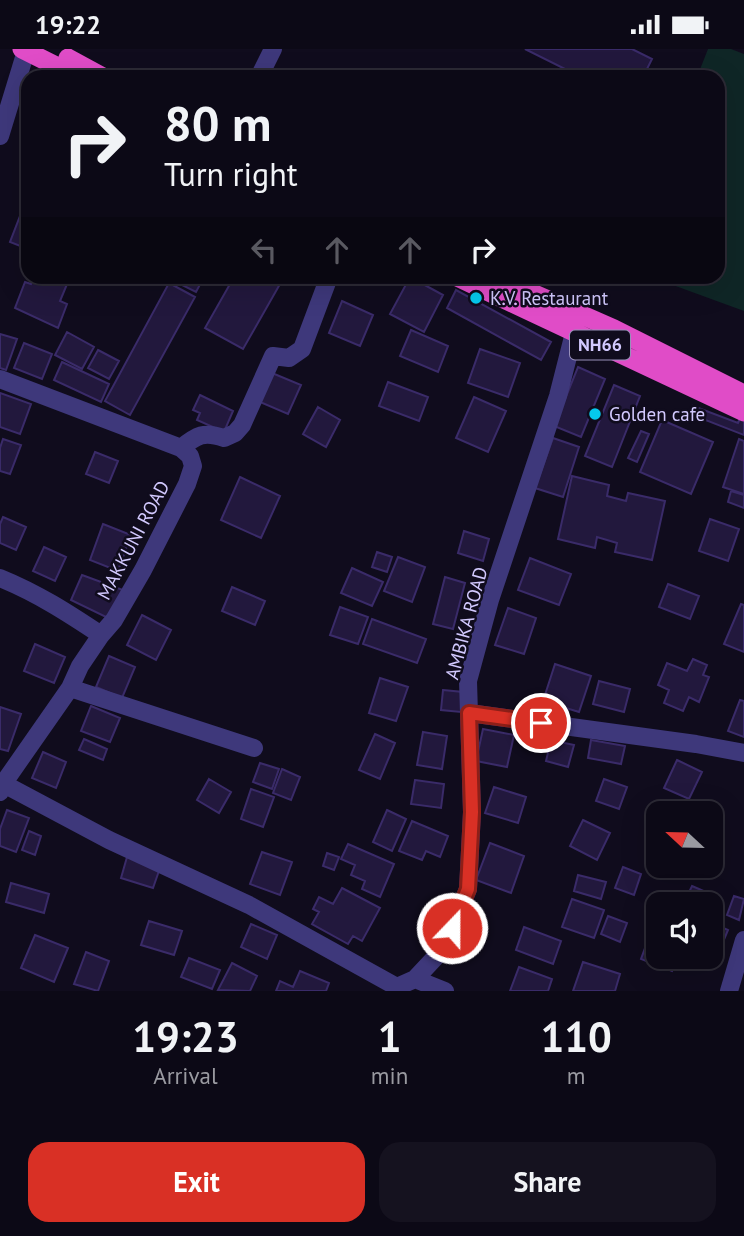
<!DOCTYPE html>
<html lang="en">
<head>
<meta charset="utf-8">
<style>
  :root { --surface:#0c0916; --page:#15121f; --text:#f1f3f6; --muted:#9a9aa1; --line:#2c2a35; --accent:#d93025 }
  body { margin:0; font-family:"PT Sans",sans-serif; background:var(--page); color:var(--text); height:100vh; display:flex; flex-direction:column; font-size:26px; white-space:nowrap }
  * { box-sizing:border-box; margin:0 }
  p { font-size:23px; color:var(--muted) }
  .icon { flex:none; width:38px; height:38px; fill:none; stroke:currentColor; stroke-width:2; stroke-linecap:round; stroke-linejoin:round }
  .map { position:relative; height:942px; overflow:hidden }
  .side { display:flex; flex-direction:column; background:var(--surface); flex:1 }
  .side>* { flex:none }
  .top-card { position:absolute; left:21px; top:21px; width:704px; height:214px; border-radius:21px; box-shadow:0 7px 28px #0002,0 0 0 2px var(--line); background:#0c0916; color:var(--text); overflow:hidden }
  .needle { width:46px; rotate:292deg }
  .buttons { position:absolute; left:646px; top:752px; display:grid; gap:14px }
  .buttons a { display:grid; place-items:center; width:77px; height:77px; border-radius:14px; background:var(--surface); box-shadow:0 7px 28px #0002,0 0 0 2px var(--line); font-size:35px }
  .pin { position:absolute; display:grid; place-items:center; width:60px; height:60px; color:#fff; margin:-30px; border:4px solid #fff; border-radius:50%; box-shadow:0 2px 7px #0007 }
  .me { position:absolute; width:77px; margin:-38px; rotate:22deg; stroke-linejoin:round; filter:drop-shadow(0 0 5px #0008) }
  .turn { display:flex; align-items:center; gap:24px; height:147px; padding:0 28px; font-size:32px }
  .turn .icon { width:91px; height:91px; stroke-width:2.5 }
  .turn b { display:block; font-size:49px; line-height:60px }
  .lanes { display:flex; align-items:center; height:66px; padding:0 28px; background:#0003; justify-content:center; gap:35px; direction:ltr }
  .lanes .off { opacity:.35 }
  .eta { display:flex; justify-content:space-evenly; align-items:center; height:119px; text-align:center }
  .eta b { font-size:42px; font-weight:600; line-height:49px }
  .action { display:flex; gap:14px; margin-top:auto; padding:14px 28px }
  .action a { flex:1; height:80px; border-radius:21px; background:var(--accent); color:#fff; font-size:28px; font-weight:600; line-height:80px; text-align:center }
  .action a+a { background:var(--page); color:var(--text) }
  .status { display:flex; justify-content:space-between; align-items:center; height:49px; padding:0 35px; background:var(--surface); direction:ltr }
  .status svg { height:19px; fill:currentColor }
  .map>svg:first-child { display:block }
</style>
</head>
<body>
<div class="status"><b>19:22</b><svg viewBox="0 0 49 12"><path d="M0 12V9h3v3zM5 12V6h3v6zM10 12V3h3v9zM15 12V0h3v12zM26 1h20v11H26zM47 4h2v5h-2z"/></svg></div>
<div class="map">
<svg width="744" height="942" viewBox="0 0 744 942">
  <rect width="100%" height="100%" fill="#100c1d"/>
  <path fill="#0f2626" d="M 708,0 L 731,0 L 744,5 L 744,262 L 651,228 L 718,228 L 718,28 L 697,28 Z"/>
  <path fill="#22183d" stroke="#3a2b69" stroke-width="2" d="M 525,0 L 632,0 L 652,10 L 643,28 L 581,28 Z
    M 20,167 L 28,170 L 28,200 L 10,193 Z
    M 34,228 L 70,228 L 60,252 L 67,255 L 58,279 L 15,259 L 25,233 L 31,235 Z
    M 176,228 L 204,228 L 196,243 L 174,232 Z
    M 234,228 L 284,228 L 243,300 L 205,279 Z
    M 410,228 L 443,246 L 424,283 L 390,265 Z
    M 169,234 L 195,248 L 130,366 L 105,352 Z
    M 456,241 L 551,293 L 541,311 L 447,259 Z
    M 342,252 L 373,266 L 360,297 L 329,284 Z
    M 411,281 L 448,297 L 438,323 L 400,307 Z
    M 67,283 L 94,298 L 82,320 L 55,306 Z
    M 0,285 L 17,290 L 6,321 L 0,319 Z
    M 24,294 L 52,305 L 42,330 L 14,319 Z
    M 480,300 L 520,314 L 508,348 L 468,334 Z
    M 98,301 L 119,312 L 109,330 L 88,319 Z
    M 62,313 L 109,335 L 101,353 L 54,331 Z
    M 578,318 L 605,330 L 581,388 L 554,377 Z
    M 272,324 L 301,336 L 288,365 L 260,353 Z
    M 388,333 L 428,348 L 419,372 L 379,357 Z
    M 614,336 L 640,347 L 612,418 L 585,407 Z
    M 0,344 L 31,355 L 20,385 L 0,378 Z
    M 200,346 L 233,362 L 224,383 L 197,371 L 200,364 L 193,361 Z
    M 474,348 L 506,362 L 488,403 L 456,389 Z
    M 693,357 L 738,374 L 741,367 L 744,368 L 744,386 L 690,365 Z
    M 318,358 L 340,371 L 326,398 L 303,385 Z
    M 662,371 L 713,393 L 691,445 L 640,423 Z
    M 641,382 L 649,385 L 637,413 L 628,409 Z
    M 553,389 L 579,398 L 563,448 L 535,439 Z
    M 3,390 L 21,396 L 10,425 L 0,422 L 0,399 Z
    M 739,390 L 744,392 L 744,445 L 723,438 Z
    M 95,403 L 118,412 L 109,434 L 86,425 Z
    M 572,427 L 609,436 L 607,447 L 626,452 L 628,444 L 665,452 L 652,511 L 615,503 L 617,494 L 597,488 L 595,499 L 558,490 Z
    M 240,428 L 280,447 L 261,489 L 221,471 Z
    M 731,442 L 744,446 L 744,459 L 728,453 Z
    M 3,468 L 26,478 L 16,501 L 0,494 L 0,475 Z
    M 710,470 L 739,480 L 728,512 L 699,502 Z
    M 103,475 L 131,486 L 118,522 L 90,511 Z
    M 464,482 L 489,490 L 483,512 L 458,504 Z
    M 44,498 L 66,508 L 55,532 L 33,522 Z
    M 377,503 L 392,508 L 387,523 L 372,518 Z
    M 398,508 L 425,518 L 412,553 L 384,542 Z
    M 530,509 L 571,525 L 559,556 L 518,541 Z
    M 352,519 L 383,533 L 372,557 L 341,544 Z
    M 82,526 L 123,541 L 108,569 L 71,551 Z
    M 445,528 L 465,534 L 453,580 L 433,575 Z
    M 668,535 L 699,547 L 690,570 L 659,558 Z
    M 232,538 L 265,552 L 255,576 L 222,562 Z
    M 741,555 L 744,556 L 744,603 L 724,595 Z
    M 340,558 L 368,568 L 358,595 L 330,586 Z
    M 508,559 L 536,569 L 524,605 L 495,596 Z
    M 142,566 L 171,581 L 156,611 L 127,596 Z
    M 372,570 L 426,590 L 417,614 L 363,595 Z
    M 35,595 L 65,608 L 54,634 L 24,622 Z
    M 109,607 L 135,618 L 122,649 L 96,638 Z
    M 693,610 L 707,616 L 703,626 L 709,628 L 699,653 L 689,648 L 683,662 L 664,654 L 669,641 L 658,636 L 667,614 L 687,622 Z
    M 555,615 L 591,627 L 579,663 L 543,652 Z
    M 380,629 L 408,638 L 396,672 L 369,664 Z
    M 599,632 L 630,640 L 624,663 L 593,655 Z
    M 443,641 L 463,643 L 461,663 L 441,661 Z
    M 740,651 L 744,652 L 744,688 L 728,682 Z
    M 91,657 L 120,669 L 110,693 L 81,682 Z
    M 0,658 L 21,665 L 8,702 L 0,700 Z
    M 483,680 L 514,686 L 507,718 L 476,712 Z
    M 423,683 L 447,687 L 442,720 L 417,716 Z
    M 375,685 L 395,694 L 380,730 L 359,721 Z
    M 84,690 L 107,700 L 103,711 L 79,701 Z
    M 551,691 L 574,696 L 568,718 L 546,712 Z
    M 591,691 L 625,697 L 621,715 L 588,709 Z
    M 43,703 L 66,713 L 56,739 L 32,729 Z
    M 677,711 L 702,723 L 689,750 L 664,739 Z
    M 260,714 L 279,720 L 272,740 L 253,733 Z
    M 282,720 L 300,728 L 291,751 L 273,744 Z
    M 209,730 L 231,743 L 219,764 L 197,751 Z
    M 604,730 L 627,738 L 619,760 L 596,752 Z
    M 415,731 L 444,735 L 441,759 L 411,755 Z
    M 494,738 L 526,748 L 518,774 L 485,764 Z
    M 251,740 L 274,748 L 263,778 L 241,770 Z
    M 7,761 L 29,769 L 16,803 L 0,797 L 0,780 Z
    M 387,761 L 406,770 L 392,802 L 373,793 Z
    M 583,771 L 610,784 L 597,811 L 570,797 Z
    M 412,772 L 448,787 L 440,808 L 426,802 L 422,811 L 399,802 Z
    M 29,782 L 41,787 L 35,806 L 22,801 Z
    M 490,794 L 524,807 L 511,844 L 476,831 Z
    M 348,795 L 394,815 L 380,848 L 362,840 L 365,832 L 351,826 L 355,816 L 341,810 Z
    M 262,803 L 292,813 L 280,846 L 250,835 Z
    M 327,804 L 339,808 L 334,821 L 323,817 Z
    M 127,808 L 160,819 L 153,839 L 121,829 Z
    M 623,818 L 641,825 L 634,846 L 615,839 Z
    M 578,826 L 606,833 L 601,850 L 574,842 Z
    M 11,834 L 49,845 L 44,864 L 6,853 Z
    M 692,837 L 706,843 L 700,856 L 683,856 Z
    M 342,839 L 380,859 L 362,892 L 353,887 L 348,895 L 312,875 L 319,863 L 313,860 L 319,848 L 333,855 Z
    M 734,847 L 744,850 L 739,871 L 727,866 Z
    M 572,850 L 604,861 L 594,889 L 562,878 Z
    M 658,859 L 658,879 L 651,877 Z
    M 608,867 L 627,874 L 620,893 L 601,885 Z
    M 149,872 L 182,882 L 174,906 L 141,896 Z
    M 710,873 L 728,881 L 716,910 L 710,907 Z
    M 251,875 L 277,886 L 267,910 L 241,898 Z
    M 524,878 L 561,892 L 553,915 L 516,901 Z
    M 35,886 L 68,899 L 54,933 L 21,919 Z
    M 648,891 L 658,895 L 658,908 L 677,908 L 672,922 L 641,910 Z
    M 86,903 L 109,912 L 98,942 L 74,935 Z
    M 189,909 L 220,921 L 212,940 L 181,928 Z
    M 583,913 L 620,925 L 615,942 L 573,942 Z
    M 232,914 L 257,927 L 250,942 L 218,941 Z
    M 519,918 L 552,930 L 548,942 L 510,942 Z
    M 300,922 L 329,934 L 326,942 L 276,942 L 280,932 L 293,938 Z"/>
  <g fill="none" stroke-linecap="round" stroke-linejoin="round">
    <path stroke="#3e387b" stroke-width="18" d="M 259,28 L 273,0
      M 0,87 L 26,2
      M 0,330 L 181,399
      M 0,529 C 37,544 68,564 101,586
      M 70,639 L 254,699
      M 469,664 L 696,695 L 744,704
      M 0,733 L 109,791 L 249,856 L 397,938
      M 0,743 L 3,735 L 70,639 L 80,617 L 101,586 L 114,571 L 143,521 L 187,435 L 193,417 L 190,407 L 181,399 C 197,386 204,382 224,389 L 235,384 L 242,376 L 273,307 L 289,309 L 302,300 L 329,228
      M 415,930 L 445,942
      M 396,942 L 397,938 L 415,930 L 444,899 L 468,840 L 472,763 L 468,632 L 490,551 L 558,347 L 574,284
      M 729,942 L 744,891"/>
    <path stroke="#e04cc7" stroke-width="19" d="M 22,0 L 78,28
      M 68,9 L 103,28
      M 457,228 L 744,363
      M 496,228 L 614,280 L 744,345"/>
  </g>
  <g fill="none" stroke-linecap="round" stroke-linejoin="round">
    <g stroke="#8d1f18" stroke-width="18">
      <path id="route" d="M 452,879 L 468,840 L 472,763 L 469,664 L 541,674"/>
    </g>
    <use href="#route" stroke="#d93025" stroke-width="12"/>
  </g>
  <g fill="#05c9ed" stroke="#100c1d" stroke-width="2.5">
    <circle cx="476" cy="249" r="7"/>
    <circle cx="595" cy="365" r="7"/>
  </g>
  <g text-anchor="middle" stroke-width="5" stroke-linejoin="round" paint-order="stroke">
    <rect fill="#100c1d" stroke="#9890ba" stroke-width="2" x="570" y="281.5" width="60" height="29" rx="5"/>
    <g font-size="18" font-weight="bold" fill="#d2c9fe">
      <text x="600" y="302">NH66</text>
    </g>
    <g font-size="19" fill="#d2c9fe" stroke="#100c1d" text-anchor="start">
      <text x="490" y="256">K.V. Restaurant</text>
      <text x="609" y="372">Golden cafe</text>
    </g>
    <g font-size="19" fill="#d2c9fe" stroke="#100c1d">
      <text transform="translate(133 491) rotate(-62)" y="7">MAKKUNI ROAD</text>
      <text transform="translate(466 574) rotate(-75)" y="7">AMBIKA ROAD</text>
    </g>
  </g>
</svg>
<div class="buttons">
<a><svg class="needle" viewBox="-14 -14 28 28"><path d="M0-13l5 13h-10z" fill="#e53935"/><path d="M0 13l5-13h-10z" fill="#9a9aa1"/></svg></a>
<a><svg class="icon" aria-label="sound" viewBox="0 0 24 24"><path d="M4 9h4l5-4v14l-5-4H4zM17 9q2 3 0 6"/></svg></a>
</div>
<div class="pin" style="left:541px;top:674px;background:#d93025"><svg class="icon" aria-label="arrive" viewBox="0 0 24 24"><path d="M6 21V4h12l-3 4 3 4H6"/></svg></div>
<svg class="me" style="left:452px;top:879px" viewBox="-20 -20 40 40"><circle r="17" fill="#d93025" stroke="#fff" stroke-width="3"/><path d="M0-11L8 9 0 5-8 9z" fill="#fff"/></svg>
<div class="top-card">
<div class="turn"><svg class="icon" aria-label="right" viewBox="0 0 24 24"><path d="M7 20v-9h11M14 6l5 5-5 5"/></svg><div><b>80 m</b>Turn right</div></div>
<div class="lanes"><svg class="icon off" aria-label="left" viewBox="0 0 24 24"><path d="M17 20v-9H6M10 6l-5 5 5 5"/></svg><svg class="icon off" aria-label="ahead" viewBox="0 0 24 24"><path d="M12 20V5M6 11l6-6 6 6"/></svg><svg class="icon off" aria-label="ahead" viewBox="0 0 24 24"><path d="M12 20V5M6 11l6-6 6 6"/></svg><svg class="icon" aria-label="right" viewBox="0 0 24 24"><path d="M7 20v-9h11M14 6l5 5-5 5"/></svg></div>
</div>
</div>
<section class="side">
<div class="eta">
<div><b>19:23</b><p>Arrival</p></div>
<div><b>1</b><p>min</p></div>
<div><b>110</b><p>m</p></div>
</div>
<div class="action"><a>Exit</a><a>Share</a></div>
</section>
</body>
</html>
